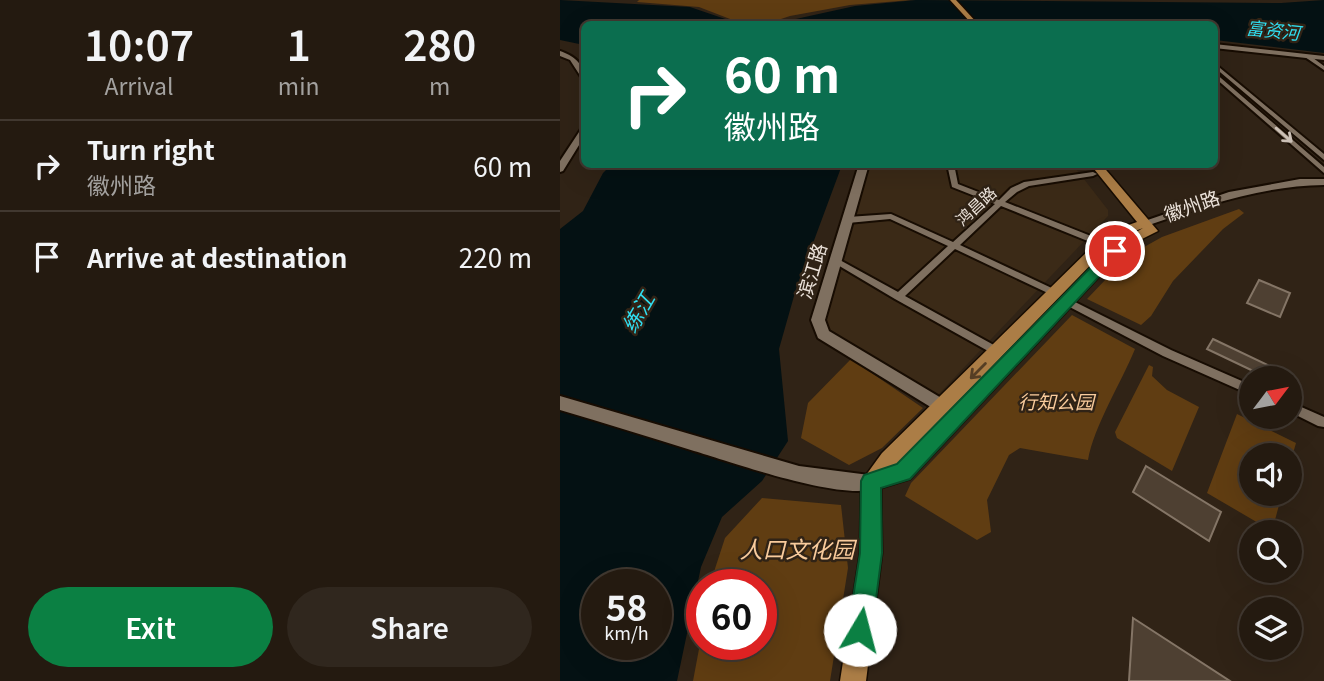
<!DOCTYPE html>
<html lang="en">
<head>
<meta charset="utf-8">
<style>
  :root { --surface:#241a10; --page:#30271e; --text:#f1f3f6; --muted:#a3a19f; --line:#413830; --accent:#0b8043 }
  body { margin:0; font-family:Georgia,"Noto Sans SC",serif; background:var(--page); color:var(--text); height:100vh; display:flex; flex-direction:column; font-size:26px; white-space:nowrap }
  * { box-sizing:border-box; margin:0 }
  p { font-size:23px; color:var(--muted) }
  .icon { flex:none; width:38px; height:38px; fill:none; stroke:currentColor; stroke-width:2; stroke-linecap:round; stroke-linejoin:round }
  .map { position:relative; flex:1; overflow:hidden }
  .side { display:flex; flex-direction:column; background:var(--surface); width:560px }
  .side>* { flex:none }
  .guide { position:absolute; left:21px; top:21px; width:637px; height:147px; border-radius:10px; box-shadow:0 7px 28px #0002,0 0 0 2px var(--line); background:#0b6e4f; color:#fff; overflow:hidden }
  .needle { width:46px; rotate:58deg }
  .controls { position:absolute; left:679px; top:366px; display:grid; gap:14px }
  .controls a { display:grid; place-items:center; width:63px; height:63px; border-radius:50%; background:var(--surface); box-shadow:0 7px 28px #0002,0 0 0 2px var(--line); font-size:35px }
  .speed { position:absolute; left:21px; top:569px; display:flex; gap:14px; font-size:35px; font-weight:700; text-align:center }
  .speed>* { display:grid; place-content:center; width:91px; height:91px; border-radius:50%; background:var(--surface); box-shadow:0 7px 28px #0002,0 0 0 2px var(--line); line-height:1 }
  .speed small { font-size:18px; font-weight:400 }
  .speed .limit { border:10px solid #d22; background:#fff; color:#111 }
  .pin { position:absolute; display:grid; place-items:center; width:60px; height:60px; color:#fff; margin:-30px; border:4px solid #fff; border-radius:50%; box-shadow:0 2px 7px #0007 }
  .me { position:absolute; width:77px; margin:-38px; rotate:8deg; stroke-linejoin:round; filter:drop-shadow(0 0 5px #0008) }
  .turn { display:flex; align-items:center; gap:24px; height:147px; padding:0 28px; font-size:32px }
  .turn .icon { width:91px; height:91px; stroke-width:2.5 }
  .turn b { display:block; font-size:49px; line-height:60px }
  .eta { display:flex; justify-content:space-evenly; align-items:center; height:119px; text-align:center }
  .eta b { font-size:42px; font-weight:600; line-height:49px }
  .primary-button { display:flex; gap:14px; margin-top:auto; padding:14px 28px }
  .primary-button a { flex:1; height:80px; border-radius:42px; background:var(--accent); color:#fff; font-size:28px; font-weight:600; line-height:80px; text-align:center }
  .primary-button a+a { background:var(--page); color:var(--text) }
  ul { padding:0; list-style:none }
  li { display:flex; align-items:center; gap:21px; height:91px; padding:0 28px; border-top:2px solid var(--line) }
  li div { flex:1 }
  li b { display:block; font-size:26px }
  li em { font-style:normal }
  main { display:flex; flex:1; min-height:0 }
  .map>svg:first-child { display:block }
</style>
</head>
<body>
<main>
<section class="side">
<div class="eta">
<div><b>10:07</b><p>Arrival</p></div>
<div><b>1</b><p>min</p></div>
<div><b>280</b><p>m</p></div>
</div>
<ul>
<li><svg class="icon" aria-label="right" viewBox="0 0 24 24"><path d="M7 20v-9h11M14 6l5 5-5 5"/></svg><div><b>Turn right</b><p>徽州路</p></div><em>60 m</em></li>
<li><svg class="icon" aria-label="arrive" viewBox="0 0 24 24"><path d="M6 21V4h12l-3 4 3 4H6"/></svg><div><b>Arrive at destination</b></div><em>220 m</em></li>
</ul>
<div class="primary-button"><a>Exit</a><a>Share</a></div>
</section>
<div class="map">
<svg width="764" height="681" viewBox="0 0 764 681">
  <rect width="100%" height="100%" fill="#302316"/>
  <path fill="#3b2a17" d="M 306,165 L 513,165 L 548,210 L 548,216 L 375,398 L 268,332 L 262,313 Z"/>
  <path fill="#603d12" d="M 79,0 L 351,0 L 290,5 L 230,16 L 206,24 L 183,24 L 139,7 L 77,2 Z
    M 679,209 L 684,213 L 663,229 L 613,281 L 591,316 L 581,325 L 527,299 L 568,256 L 602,237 Z
    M 512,315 L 575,349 C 561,383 534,426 528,460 L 460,448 L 449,455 L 427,500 L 431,532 L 417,540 L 345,496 L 351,483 Z
    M 291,359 L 363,408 L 322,448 L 289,465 L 241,438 L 248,403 Z
    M 589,365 L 593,367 L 592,376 L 607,390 L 639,407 L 612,471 L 557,438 L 555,432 Z
    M 677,414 L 736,443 L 730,464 L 730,455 L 691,455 L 691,494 L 722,494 L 712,531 L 647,493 Z
    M 202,498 L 281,505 L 288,568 L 270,681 L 133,681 L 142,633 L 142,644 L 201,644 L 201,584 L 150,584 L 165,538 Z"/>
  <path fill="#041113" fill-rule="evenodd" d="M 0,0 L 130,7 L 180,24 L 24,24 L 24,45 L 0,40 Z
    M 356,0 L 721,3 L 764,0 L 764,53 L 655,40 L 654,24 L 213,24 L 295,6 Z
    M 51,165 L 282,165 L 236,289 L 219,349 L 228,441 L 202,481 L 162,517 L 141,567 L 117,681 L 0,681 L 0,229 L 23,211 L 43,173 ZM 37,584 L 96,584 L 96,644 L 37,644 Z"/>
  <path fill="#4e4032" stroke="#847566" stroke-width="2" d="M 699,280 L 730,293 L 720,317 L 687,303 Z
    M 653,339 L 712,367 L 708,378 L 647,349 Z
    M 586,466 L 661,512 L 649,541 L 573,492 Z
    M 573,618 L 670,681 L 569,681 Z"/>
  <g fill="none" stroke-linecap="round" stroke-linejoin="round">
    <g stroke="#170c02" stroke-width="4">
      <path id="street" d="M 745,55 L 749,55 L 764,66 L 764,70 L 745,57 Z
        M 654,63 L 764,154 L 764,160 L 654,67 Z
        M 654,72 L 764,167 L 764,173 L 654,77 Z
        M 387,164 L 394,164 L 398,184 L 439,200 L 451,188 L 464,182 L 533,172 L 537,174 L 533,176 L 469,186 L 457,192 L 445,202 L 546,242 L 546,246 L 540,246 L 441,206 L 400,245 L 498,291 L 500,293 L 498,295 L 492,295 L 395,249 L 345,296 L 441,349 L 442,352 L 441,355 L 437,356 L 335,299 L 271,261 L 272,259 L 278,259 L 338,292 L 388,246 L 330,219 L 288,223 L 284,220 L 288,217 L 331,214 L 393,242 L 435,204 L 392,187 Z
        M 507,298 L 611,350 L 691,385 L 691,395 L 603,356 L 504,304 L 502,302 L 504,300 Z
        M 730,402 L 764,417 L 764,427 L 758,426 L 730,412 Z"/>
    </g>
    <g stroke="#170c02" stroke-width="4">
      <path id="secondary" d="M 654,44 L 764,56 L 764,60 L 654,48 Z
        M 0,51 C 12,55 24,63 24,77 L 21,77 L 10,60 L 0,56 Z
        M 21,129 L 24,129 L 24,137 L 3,171 L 0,172 L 0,161 Z
        M 299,164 L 309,164 L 265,320 L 269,331 L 388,402 L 390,407 L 388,412 L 382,414 L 258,338 L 251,320 Z
        M 740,179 L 764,179 L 764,185 C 702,186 647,205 589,225 L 581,225 L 579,223 L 669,192 Z
        M 0,396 L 239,466 L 317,476 L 320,482 L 317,488 C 283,502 172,462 134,451 C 89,437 45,423 0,410 Z"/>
    </g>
    <g stroke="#170c02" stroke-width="3">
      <path id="primary" d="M 390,0 L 396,0 L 418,24 L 412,24 Z
        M 530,164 L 541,164 L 598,231 L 574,243 L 560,254 L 350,479 L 321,488 L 322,553 L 306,681 L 280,681 L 300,553 L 301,482 L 322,453 L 538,241 L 554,230 L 577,222 ZM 583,228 L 550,248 L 336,465 L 548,247 L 562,236 Z"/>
    </g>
    <use href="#street" fill="#7f7060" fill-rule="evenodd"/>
    <use href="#secondary" fill="#7f7060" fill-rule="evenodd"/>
    <use href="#primary" fill="#ab7d46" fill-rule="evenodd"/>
  </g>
  <defs><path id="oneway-shaft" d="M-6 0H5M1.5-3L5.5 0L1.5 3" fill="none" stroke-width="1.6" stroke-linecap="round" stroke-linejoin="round" transform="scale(1.75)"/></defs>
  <use stroke="#cbc0b6" href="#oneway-shaft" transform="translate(724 135) rotate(41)"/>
  <use stroke="#553e24" href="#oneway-shaft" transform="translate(418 371) rotate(135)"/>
  <path fill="#0b8043" stroke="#07532c" stroke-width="2" d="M 555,246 L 562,251 L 560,254 L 350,479 L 321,488 L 322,553 L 312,630 L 309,638 L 300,642 L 291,638 L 288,630 L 300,553 L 301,481 L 304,475 L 337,464 L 550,248 Z"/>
  <g text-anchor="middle" stroke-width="5" stroke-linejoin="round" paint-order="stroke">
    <g font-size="16" fill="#ece3db" stroke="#302316">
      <text transform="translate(416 206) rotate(-43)" y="6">鸿昌路</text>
    </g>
    <g font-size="18" font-style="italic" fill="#30dff1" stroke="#302316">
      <text transform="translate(713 31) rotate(6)" y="6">富资河</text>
    </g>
    <g font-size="19" fill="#ece3db" stroke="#302316">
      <text transform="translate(632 206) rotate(-19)" y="7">徽州路</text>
      <text transform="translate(252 271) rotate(-73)" y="7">滨江路</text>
    </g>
    <g font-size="19" font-style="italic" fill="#f9cb9c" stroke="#302316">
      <text x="496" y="409">行知公园</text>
    </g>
    <g font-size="21" font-style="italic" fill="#30dff1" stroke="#302316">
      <text transform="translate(79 313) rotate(-60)" y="7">练江</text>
    </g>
    <g font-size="23" font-style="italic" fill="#f9cb9c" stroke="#302316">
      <text x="237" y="558">人口文化园</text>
    </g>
  </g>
</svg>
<div class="controls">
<a><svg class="needle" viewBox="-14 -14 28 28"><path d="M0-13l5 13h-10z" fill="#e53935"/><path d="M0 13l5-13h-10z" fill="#a3a19f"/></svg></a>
<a><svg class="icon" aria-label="sound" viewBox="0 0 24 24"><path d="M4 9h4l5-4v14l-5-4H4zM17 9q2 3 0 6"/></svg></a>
<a><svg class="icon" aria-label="search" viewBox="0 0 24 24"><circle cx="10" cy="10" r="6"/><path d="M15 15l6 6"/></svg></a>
<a><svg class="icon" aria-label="layers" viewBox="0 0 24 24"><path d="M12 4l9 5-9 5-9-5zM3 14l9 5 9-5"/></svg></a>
</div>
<div class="speed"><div>58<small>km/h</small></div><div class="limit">60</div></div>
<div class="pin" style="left:555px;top:251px;background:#d93025"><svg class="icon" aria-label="arrive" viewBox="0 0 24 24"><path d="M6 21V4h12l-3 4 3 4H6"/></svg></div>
<svg class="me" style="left:300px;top:630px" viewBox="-20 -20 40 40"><circle r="19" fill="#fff"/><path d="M0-13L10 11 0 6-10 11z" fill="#0b8043"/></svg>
<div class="guide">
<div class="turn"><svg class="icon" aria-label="right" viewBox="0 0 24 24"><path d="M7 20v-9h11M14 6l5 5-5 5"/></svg><div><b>60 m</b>徽州路</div></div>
</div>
</div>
</main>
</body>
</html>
